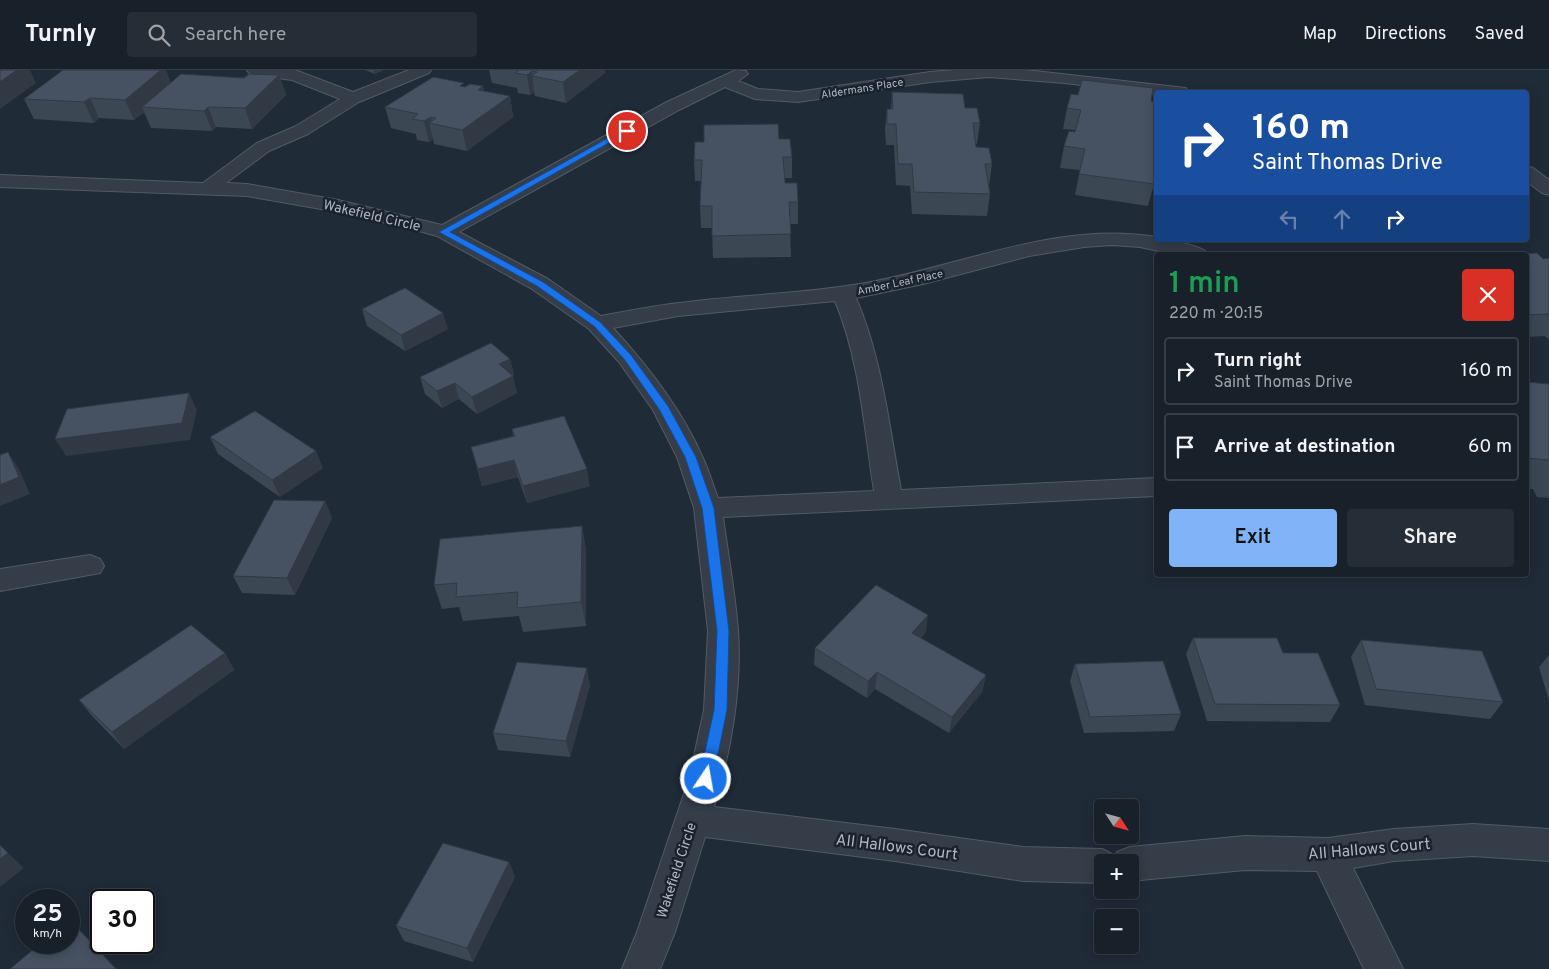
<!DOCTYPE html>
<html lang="en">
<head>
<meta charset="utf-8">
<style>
  :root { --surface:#18202a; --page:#252d36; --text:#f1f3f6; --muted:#9fa3a8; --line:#363e47; --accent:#80b3f8 }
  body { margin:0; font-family:Overpass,sans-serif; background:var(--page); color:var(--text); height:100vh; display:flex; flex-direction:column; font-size:19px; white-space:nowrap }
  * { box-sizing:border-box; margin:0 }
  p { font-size:16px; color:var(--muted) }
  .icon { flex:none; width:28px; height:28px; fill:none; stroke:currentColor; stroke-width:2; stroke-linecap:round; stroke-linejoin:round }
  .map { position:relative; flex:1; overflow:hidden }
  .side { position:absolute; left:1154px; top:182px; width:375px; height:325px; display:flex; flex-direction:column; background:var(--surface); border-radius:5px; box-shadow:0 2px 12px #0003,0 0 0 1px var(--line) }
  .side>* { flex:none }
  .banner { position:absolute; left:1154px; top:20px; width:375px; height:152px; border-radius:5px; box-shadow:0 2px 12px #0003,0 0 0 1px var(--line); background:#1a4fa0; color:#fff; overflow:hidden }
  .needle { width:32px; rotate:126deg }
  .fabs { position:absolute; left:1094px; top:729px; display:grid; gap:10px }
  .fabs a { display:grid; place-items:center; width:45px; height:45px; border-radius:5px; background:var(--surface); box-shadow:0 2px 12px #0003,0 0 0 1px var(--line); font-size:25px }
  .speed { position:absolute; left:15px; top:819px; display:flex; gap:10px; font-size:25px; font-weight:700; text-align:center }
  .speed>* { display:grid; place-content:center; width:65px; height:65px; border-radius:50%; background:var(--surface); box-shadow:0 2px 12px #0003,0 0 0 1px var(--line); line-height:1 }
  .speed small { font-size:12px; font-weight:400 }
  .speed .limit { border:2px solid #111; border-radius:8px; background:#fff; color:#111 }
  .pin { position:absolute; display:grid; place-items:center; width:42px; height:42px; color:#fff; margin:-21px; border:2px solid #fff; border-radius:50%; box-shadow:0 1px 5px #0007 }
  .me { position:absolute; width:55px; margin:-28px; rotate:12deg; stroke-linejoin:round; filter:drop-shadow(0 0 4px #0008) }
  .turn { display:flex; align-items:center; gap:18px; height:105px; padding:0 15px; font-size:22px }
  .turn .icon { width:65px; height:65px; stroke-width:2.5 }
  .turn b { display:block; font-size:35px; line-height:42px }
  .lanes { display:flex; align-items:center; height:48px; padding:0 15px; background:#0003; justify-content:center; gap:25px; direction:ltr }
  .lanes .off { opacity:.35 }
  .round { display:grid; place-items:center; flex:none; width:52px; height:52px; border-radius:5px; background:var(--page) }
  .summary { display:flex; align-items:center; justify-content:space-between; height:85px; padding:0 15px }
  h1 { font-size:30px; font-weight:600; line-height:38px; color:#1e9e55 }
  .button { display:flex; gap:10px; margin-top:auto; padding:10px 15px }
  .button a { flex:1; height:58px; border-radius:5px; background:var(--accent); color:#111; font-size:20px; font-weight:600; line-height:58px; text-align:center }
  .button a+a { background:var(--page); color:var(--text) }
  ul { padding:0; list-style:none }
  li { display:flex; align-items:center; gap:15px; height:68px; margin:0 10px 8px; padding:0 5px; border:2px solid var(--line); border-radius:5px }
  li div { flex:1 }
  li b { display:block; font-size:19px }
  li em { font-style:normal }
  header { display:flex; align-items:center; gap:30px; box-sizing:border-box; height:70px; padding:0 25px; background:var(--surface); border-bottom:1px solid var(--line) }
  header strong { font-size:24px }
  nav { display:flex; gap:28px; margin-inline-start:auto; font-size:18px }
  .search { width:350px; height:45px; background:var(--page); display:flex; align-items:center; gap:12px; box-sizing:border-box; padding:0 18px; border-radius:5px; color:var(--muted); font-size:19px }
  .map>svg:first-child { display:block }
</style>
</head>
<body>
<header>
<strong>Turnly</strong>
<div class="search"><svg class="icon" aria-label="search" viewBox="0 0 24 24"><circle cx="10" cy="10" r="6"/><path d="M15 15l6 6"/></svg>Search here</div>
<nav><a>Map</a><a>Directions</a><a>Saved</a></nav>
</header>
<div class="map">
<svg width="1549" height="899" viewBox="0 0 1549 899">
  <rect width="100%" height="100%" fill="#202b38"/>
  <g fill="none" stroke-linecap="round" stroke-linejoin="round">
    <g stroke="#515b66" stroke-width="2">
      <path id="minor" d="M 247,0 L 295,0 L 353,22 L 409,0 L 431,0 L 429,3 L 359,32 L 308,64 L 269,81 L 226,113 L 247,114 L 338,130 L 442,155 L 667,32 L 736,0 L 746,1 L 748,4 L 738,11 L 758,19 L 798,22 L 930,2 L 955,0 L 1026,0 L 1186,18 L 1188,22 L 1156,22 L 1156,24 L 1065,13 L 989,7 L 930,12 L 798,32 L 755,29 L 725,17 L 679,40 L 459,162 L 548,209 L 601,246 C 627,241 653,236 679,233 C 739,225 800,224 860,214 C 957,198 1057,150 1156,167 L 1156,170 C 1169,170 1202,174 1209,185 L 1177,185 L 1140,177 L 1112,175 L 1084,177 L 1029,186 L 923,214 L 856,228 C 882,288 889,356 901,420 L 1156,408 L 1156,426 L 723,447 C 728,484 735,522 738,560 C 742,618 731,682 714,737 L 895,759 L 1023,777 L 1102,779 L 1116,786 L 1117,782 L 1130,777 L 1245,766 L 1328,768 L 1394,759 L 1473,754 L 1549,759 L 1549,791 L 1473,786 L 1394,791 L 1353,798 L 1403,899 L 1364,899 L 1317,801 L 1245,800 L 1130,811 L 1130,792 L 1102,792 L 1102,813 L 1023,811 L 895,791 L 705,767 L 675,862 L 660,899 L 622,899 L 637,862 L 689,709 L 704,640 L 708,561 L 694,438 L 677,387 L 653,340 L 619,292 L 589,259 L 532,219 L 437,166 L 408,158 L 338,142 L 247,126 L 0,117 L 0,105 L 203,113 L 257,73 L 296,56 L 340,29 L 292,10 L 255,5 L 249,3 ZM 835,231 C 860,290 864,358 874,421 L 718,428 C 713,415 709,401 703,388 C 682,340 648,296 613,258 L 678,246 Z
        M 1526,96 L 1533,98 L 1549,110 L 1549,125 L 1542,123 L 1526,111 Z
        M 90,485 L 100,489 L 104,496 L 100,503 L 0,521 L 0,499 Z"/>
    </g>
    <use href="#minor" fill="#343d48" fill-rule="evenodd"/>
  </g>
  <path fill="#3c4754" d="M 365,0 L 384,0 L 375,4 Z
    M 489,0 L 605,0 L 605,3 L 566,33 L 535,26 L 534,22 L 530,25 L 518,23 L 517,18 L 492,13 Z
    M 279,5 L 286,25 L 252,59 L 216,57 L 212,61 L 151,58 L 144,42 L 134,50 L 99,48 L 94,53 L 34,49 L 24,29 L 171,13 Z
    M 483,16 L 484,21 L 510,26 L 513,47 L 467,81 L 434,74 L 433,69 L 429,72 L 417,70 L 416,64 L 391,58 L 385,37 L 465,17 Z
    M 892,22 L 965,38 L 980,53 L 977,74 L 976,74 L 976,77 L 992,94 L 989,116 L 990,124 L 987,146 L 912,144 L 910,116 L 896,115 L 894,75 L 886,75 L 885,59 L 887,39 L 891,39 Z
    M 1151,31 L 1154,114 L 1148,136 L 1075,125 L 1080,100 L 1060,98 L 1064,76 L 1076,60 L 1063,59 L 1067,38 Z
    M 779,69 L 792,87 L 792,108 L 785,108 L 785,113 L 798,132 L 798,154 L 790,154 L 791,187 L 713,188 L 712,158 L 701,158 L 700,136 L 701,111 L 695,111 L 694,90 Z
    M 1526,185 L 1543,189 L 1549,188 L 1549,270 L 1545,266 L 1526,267 Z
    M 362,239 L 448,259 L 405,281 L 367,256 Z
    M 510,289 L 514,305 L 512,306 L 517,323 L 477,344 L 459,329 L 442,338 L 425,324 L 420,307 Z
    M 1526,312 L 1549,314 L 1549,428 L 1537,427 L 1533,419 L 1526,419 Z
    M 512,359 L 590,416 L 527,433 L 518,407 L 482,416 L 471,377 L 513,366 Z
    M 210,367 L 323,398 L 280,427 L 218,384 Z
    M 325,431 L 332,448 L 295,525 L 242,523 L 233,506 Z
    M 582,456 L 586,480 L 586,556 L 523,562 L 519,546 L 463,551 L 459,537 L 442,539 L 434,515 Z
    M 926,562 L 921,568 L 986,605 L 982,622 L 949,663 L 875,619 L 867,628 L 814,595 L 815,578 Z
    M 1193,568 L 1283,583 L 1340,635 L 1330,652 L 1207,651 L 1186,584 Z
    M 1361,570 L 1503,632 L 1490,649 L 1365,635 L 1351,587 Z
    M 225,583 L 234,600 L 124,679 L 92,646 L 79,630 Z
    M 1549,585 L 1549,631 L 1539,597 Z
    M 1075,594 L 1181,644 L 1174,661 L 1084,663 L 1070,611 Z
    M 590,615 L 570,687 L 498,680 L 493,663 Z
    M 509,792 L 515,807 L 473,892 L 404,871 L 396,856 Z"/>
  <path fill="#313945" d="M 17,0 L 30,0 L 36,13 L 0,39 L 0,12 Z
    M 161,0 L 166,0 L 173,17 L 142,37 L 144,42 L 134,50 L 125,30 Z
    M 374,0 L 384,0 L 375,4 Z
    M 580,0 L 605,0 L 605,3 L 566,33 L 563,12 Z
    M 532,1 L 534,22 L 530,25 L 527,5 Z
    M 279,5 L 286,25 L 252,59 L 245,38 Z
    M 483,16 L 487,36 L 478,20 Z
    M 510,26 L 513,47 L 467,81 L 462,60 Z
    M 90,28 L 99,48 L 94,53 L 84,32 Z
    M 208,37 L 216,57 L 212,61 L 204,41 Z
    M 431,47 L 432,53 L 429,53 L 433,69 L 429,72 L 424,51 Z
    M 443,243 L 448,259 L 405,281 L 401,265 Z
    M 510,289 L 514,305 L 502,311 L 499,294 Z
    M 513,306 L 517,323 L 477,344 L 472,327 Z
    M 455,313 L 459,329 L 442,338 L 437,321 Z
    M 189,323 L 197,340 L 190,370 L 66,386 L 55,369 Z
    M 316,381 L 323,398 L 280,427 L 272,410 Z
    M 8,382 L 19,399 L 30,424 L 0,436 L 0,415 Z
    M 514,390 L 518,407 L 482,416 L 478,399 Z
    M 587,399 L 590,416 L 527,433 L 523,416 Z
    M 325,431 L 332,448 L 295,525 L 287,508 Z
    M 582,456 L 586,480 L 586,556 L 581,532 Z
    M 928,545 L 926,562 L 910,580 L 912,563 Z
    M 225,583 L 234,600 L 124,679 L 112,662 Z
    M 587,598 L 590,615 L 570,687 L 566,671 Z
    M 877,602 L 875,619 L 867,628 L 868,611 Z
    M 986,605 L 982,622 L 949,663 L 952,647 Z
    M 8,783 L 24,798 L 0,817 L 0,789 Z
    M 509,792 L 515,807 L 473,892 L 467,878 Z
    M 70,850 L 85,865 L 117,899 L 116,899 Z"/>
  <path fill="#465262" stroke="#313945" d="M 0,0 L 17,0 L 0,12 Z
    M 63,0 L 161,0 L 125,30 L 90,28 L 84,32 L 24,29 Z
    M 519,0 L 580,0 L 563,12 L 532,6 L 537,2 L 532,1 L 527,5 L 515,3 Z
    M 181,4 L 244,8 L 249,4 L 279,5 L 245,38 L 208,37 L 204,41 L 142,37 Z
    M 433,7 L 464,13 L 460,16 L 465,17 L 470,14 L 483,16 L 478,20 L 510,26 L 462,60 L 429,53 L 436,48 L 431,47 L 424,51 L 412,49 L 418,44 L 385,37 Z
    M 1082,10 L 1153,18 L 1151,31 L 1156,32 L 1156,96 L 1154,114 L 1079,104 L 1085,79 L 1064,76 L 1069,61 L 1075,62 L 1081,40 L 1067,38 L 1071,24 L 1078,25 Z
    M 892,22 L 963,24 L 965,38 L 977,38 L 980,53 L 973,53 L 976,77 L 989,78 L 992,94 L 985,94 L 990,124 L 914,122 L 912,94 L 898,94 L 896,54 L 887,54 L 887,39 L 893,39 Z
    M 778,54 L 779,69 L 790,69 L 792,87 L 783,87 L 785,113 L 797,113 L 798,132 L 789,132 L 791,164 L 712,166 L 712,136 L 700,136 L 702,90 L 694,90 L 695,72 L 704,72 L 704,55 Z
    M 1537,183 L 1543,189 L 1549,188 L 1549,244 L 1526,245 L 1526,185 L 1504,185 Z
    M 405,218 L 443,243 L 401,265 L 362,239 Z
    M 491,273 L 510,289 L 499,294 L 513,306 L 472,327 L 455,313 L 437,321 L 420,307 Z
    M 1526,312 L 1549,314 L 1549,390 L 1526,388 Z
    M 189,323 L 182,353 L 55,369 L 67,339 Z
    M 255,341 L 316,381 L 272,410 L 210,367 Z
    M 564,346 L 587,399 L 523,416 L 514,390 L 478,399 L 471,377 L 515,366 L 512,359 Z
    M 8,382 L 19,407 L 0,415 L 0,385 Z
    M 274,430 L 325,431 L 287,508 L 233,506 Z
    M 582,456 L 581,532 L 517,538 L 518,522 L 456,527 L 457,513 L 434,515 L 440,469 Z
    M 876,515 L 928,545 L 912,563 L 986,605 L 952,647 L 877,602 L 868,611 L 815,578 Z
    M 191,555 L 225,583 L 112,662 L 79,630 Z
    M 1193,568 L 1277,568 L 1283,583 L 1318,583 L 1340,635 L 1215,634 Z
    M 1361,570 L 1482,581 L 1503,632 L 1376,619 Z
    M 1163,591 L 1181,644 L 1090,647 L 1075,594 Z
    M 517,592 L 587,598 L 566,671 L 493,663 Z
    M 443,773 L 509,792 L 467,878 L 396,856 Z
    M 0,775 L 8,783 L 0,789 Z
    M 70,850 L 116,899 L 10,899 L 42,872 L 69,872 L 69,851 Z"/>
  <path fill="#1a73e8" stroke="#114b97" d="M 624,59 L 630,61 L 450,162 L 543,212 L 600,252 L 631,285 L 668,336 L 696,387 L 714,438 L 729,561 L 727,640 L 713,709 L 711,713 L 706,715 L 701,713 L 699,709 L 714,640 L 717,561 L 702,438 L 685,387 L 659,339 L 624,289 L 594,256 L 537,216 L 439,162 Z"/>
  <g text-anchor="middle" stroke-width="5" stroke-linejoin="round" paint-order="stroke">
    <g font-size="11" fill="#aeb8c5" stroke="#19222d">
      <text transform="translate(862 18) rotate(-9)" y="4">Aldermans Place</text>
      <text transform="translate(900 212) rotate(-12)" y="4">Amber Leaf Place</text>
    </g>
    <g font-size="14" fill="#aeb8c5" stroke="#19222d">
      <text transform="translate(372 145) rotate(13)" y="5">Wakefield Circle</text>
      <text transform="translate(676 800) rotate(-72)" y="5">Wakefield Circle</text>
    </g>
    <g font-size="16" fill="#aeb8c5" stroke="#19222d">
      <text transform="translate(897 776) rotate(7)" y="6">All Hallows Court</text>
      <text transform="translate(1369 778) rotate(-5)" y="6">All Hallows Court</text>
    </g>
  </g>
</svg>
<div class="fabs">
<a><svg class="needle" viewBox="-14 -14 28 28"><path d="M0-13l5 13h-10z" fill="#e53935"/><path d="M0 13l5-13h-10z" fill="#9fa3a8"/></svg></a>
<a>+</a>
<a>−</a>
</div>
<div class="speed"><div>25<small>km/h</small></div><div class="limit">30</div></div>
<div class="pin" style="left:627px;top:61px;background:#d93025"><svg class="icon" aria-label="arrive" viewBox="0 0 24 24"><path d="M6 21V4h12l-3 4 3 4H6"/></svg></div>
<svg class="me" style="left:706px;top:709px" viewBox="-20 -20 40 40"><circle r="17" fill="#1a73e8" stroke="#fff" stroke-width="3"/><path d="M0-11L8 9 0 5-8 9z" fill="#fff"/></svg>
<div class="banner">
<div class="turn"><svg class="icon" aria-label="right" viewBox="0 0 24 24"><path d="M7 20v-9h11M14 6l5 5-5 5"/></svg><div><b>160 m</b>Saint Thomas Drive</div></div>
<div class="lanes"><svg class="icon off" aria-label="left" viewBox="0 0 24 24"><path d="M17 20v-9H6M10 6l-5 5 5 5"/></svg><svg class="icon off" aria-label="ahead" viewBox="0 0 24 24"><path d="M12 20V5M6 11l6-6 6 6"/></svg><svg class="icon" aria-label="right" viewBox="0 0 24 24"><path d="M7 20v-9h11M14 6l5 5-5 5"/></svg></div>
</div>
<section class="side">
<div class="summary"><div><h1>1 min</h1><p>220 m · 20:15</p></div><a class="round" style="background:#d93025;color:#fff"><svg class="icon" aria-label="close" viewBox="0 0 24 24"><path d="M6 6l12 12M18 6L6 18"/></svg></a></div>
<ul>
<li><svg class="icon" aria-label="right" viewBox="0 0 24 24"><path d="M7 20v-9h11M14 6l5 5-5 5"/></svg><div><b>Turn right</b><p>Saint Thomas Drive</p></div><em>160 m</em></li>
<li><svg class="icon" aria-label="arrive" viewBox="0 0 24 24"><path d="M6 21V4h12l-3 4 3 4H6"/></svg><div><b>Arrive at destination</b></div><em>60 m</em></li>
</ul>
<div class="button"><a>Exit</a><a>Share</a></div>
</section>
</div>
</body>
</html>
